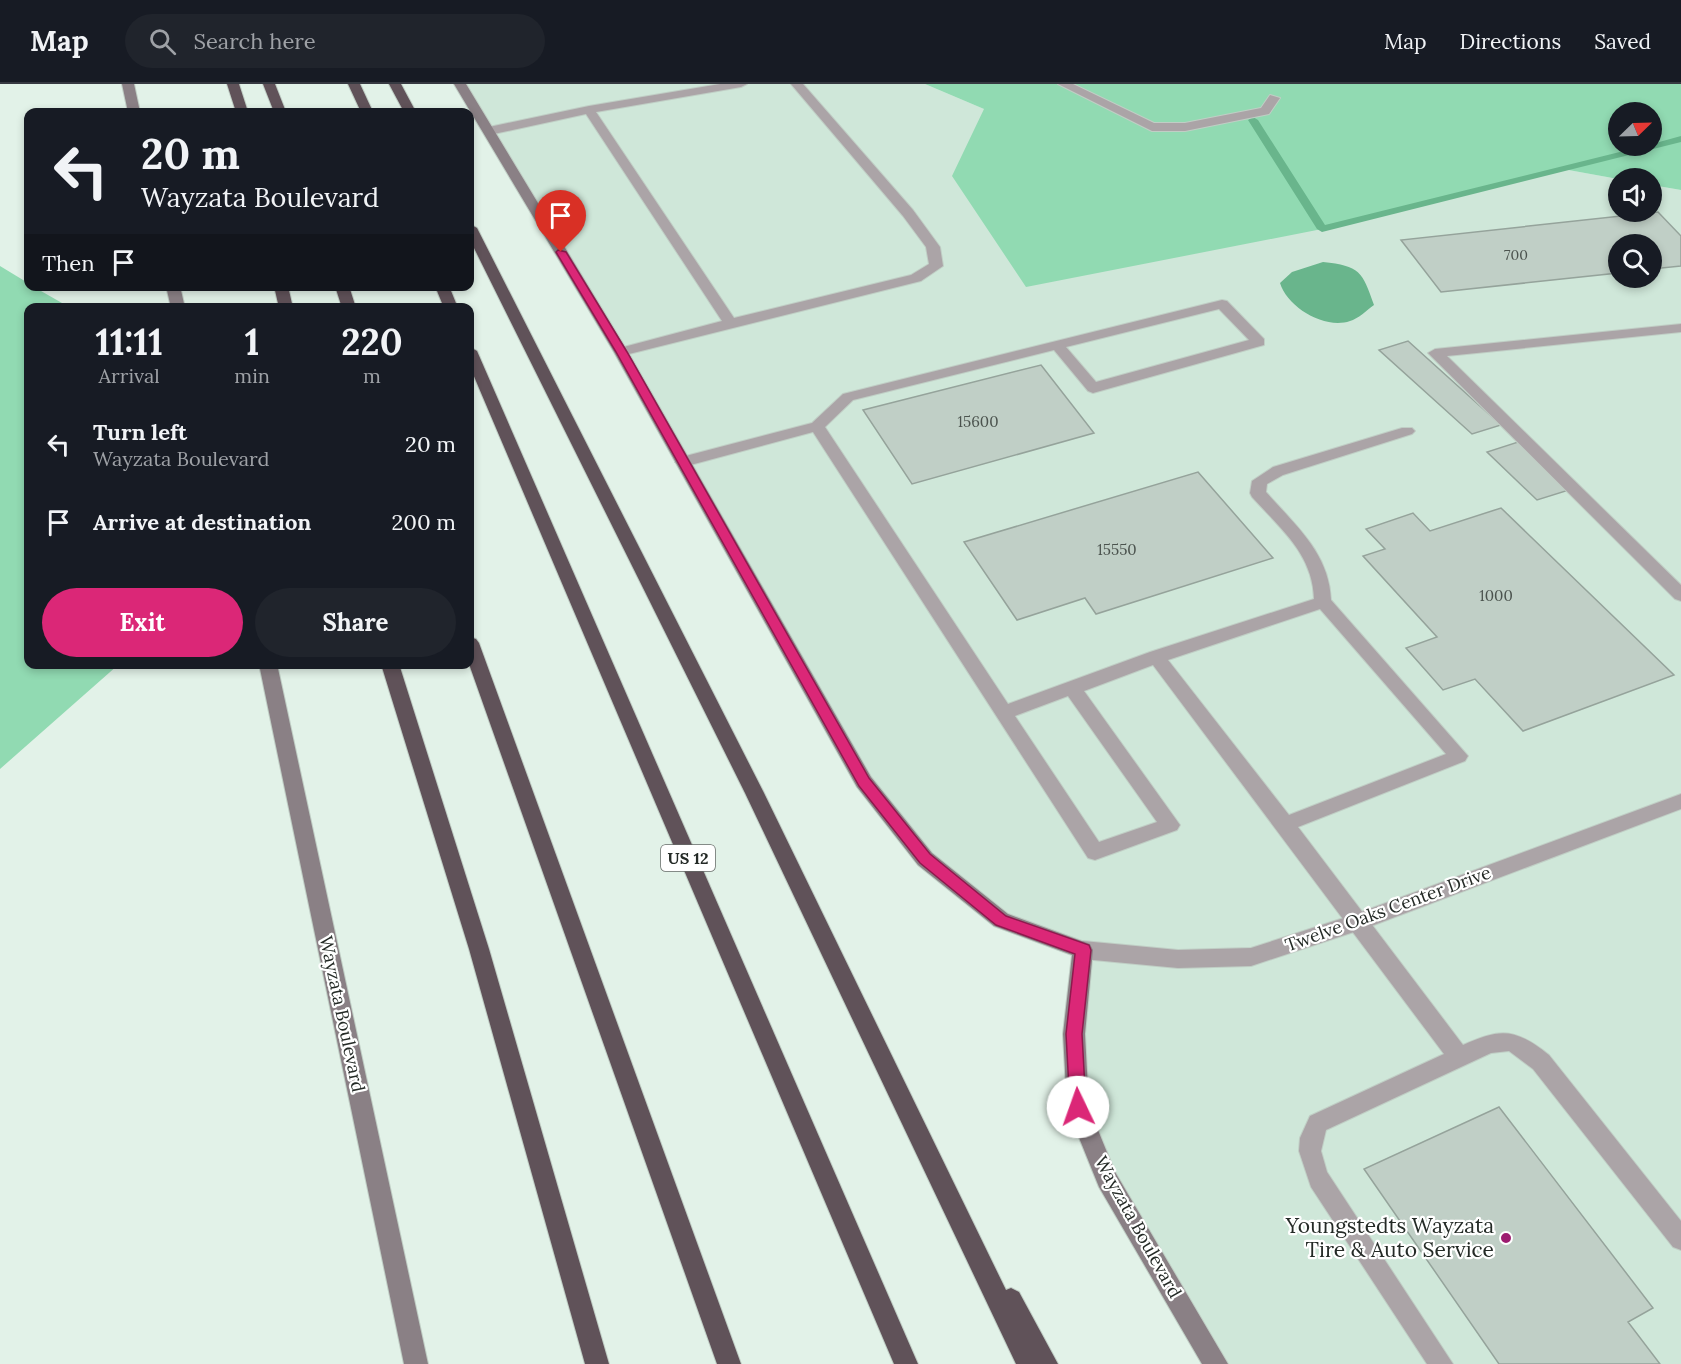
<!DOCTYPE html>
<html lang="en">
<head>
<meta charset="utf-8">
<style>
  :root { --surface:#171b24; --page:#20242c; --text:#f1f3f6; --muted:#9ea1a6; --line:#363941; --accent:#db2777 }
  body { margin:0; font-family:Lora,serif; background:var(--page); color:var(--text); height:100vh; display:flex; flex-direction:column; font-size:22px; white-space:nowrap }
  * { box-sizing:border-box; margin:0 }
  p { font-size:20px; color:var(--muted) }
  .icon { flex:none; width:33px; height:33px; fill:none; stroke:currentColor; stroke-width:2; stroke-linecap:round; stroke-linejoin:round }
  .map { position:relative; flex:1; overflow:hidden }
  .drawer { position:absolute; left:24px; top:219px; width:450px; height:366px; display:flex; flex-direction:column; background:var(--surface); border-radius:12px; box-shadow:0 3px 9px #0003 }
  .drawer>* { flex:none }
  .guide { position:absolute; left:24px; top:24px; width:450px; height:183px; border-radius:12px; box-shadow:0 3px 9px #0003; background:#171b24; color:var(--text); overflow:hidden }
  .needle { width:39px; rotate:67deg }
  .fabs { position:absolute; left:1608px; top:18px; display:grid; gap:12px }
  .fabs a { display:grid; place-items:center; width:54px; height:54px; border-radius:50%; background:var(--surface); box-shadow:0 3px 9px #0003; font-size:30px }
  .pin { position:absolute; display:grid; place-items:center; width:51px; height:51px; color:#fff; margin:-62px -26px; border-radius:50% 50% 50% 0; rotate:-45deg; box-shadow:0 0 6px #0007 }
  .pin .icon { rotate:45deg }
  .me { position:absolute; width:66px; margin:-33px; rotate:357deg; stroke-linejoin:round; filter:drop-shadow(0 0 4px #0008) }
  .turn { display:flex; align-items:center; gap:21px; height:126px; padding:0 18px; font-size:27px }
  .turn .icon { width:78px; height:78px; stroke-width:2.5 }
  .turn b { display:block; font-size:42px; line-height:51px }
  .then { display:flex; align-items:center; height:57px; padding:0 18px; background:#0003; gap:12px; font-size:22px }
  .eta { display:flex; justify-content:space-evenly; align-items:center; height:102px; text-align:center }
  .eta b { font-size:36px; font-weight:700; line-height:42px }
  .button { display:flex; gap:12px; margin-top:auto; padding:12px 18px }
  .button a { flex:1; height:69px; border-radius:36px; background:var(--accent); color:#fff; font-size:24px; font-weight:700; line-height:69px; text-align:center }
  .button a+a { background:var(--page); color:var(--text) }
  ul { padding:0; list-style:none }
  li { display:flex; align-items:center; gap:18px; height:78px; padding:0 18px }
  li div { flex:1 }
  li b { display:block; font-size:22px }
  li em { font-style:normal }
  header { display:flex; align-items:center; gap:36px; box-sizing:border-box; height:84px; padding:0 30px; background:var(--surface); border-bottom:2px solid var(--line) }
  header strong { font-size:28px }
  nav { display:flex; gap:33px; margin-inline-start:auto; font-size:21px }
  .search { width:420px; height:54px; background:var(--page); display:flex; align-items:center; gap:15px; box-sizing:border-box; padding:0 21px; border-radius:33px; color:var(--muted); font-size:22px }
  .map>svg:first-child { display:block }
</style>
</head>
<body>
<header>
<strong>Map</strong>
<div class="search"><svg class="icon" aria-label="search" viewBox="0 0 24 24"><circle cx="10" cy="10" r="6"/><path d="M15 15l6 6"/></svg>Search here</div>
<nav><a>Map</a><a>Directions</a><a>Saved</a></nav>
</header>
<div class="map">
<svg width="1681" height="1280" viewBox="0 0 1681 1280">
  <rect width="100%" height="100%" fill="#e2f2e8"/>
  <path fill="#cfe7d9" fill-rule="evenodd" d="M 460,0 L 925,0 L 984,25 L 1322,145 L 1563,85 L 1618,95 L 1618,128 L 1652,128 L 1652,101 L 1681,106 L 1681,1280 L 1216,1280 L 1078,1024 L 1083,866 L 1001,836 L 925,775 L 864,698 ZM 1618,160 L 1652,160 L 1652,194 L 1618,194 Z"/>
  <path fill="#91dab2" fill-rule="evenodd" d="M 925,0 L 1681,0 L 1681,106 L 1652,101 L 1652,94 L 1618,95 L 1563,85 L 1322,145 L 1026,203 L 952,92 L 984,25 ZM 1618,28 L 1652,28 L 1652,62 L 1618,62 Z
    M 0,182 L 28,199 L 28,202 L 34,203 L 69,223 L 28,224 L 28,580 L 118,581 L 0,685 Z"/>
  <path fill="#69b58c" d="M 1323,178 C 1360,182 1362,187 1374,221 C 1367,226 1358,235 1350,237 C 1325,246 1287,223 1280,199 L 1292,188 Z"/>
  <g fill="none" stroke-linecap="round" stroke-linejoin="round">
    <path fill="#69b58c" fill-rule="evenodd" d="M 1253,33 L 1258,36 L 1325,141 L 1644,62 L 1652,62 L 1652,60 L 1681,52 L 1681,58 L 1322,148 L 1317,145 L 1248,36 Z"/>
  </g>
  <path fill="#c0cfc6" stroke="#95a39b" stroke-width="1.5" d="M 1658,128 L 1681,152 L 1681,182 L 1652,185 L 1652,160 L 1618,160 L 1618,189 L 1441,208 L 1401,156 Z
    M 1408,257 L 1501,341 L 1472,350 L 1379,266 Z
    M 1041,281 L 1094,349 L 912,400 L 863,326 Z
    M 1518,358 L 1569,406 L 1537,416 L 1487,368 Z
    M 1198,388 L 1273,474 L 1096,530 L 1085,514 L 1017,536 L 964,458 Z
    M 1501,424 L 1674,591 L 1523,647 L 1475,595 L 1443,606 L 1406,564 L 1437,553 L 1363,472 L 1385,465 L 1366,445 L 1413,429 L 1430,447 Z
    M 1499,1023 L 1653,1224 L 1628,1238 L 1660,1280 L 1499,1280 L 1364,1085 Z"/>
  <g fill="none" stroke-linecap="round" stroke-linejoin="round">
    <g stroke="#c0cec5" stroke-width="2">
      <path id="lane" d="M 720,0 L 747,0 L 741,3 L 596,28 L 734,234 L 911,191 L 929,180 L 926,163 L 903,132 L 791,0 L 803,0 L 913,126 L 940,163 L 943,182 L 921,197 L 621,272 L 616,271 L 616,265 L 722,237 L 586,30 L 489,51 L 483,47 L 489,43 L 589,22 Z
        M 1058,0 L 1073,0 L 1154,39 L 1185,39 L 1261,24 L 1270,11 L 1280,14 L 1269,30 L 1185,47 L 1152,47 Z
        M 1222,216 L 1227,217 L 1264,255 L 1264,261 L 1093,309 L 1088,307 L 1054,266 L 853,316 L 825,343 L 1008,620 L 1150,568 L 1314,515 C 1313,470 1280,444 1252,413 L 1250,409 L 1252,397 L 1273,383 L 1402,344 L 1412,344 L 1415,347 L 1412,350 L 1283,391 L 1267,400 L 1266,408 C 1296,442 1329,469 1331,516 L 1468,672 L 1465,677 L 1298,743 L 1463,961 C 1501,944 1515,944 1549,971 L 1681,1137 L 1681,1166 L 1673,1163 L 1533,985 L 1509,967 L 1491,969 L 1326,1046 L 1321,1067 L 1327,1088 L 1453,1280 L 1427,1280 L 1311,1103 L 1299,1067 L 1300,1054 L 1310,1032 L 1444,970 L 1153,581 L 1084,607 L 1180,741 L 1177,746 L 1095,776 L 1088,774 L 813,348 L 683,383 L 675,378 L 678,374 L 812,339 L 843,310 ZM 1219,225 L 1249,256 L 1096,298 L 1066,263 ZM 1320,525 L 1446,670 L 1289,731 L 1168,576 ZM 1068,612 L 1157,738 L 1099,758 L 1015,632 Z
        M 1681,240 L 1681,248 L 1447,272 L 1681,501 L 1681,517 L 1675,515 L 1428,269 L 1435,265 Z"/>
    </g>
    <g stroke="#c0cec5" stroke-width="2">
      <path id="street" d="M 1681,710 L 1681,725 L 1366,844 L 1251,882 L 1178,884 L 1083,875 L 1076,872 L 1073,866 L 1076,860 L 1083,857 L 1178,866 L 1251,864 L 1356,830 Z"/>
    </g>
    <g stroke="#c0cec5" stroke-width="2">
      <path id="secondary" d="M 122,0 L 134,0 L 140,28 L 128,28 Z
        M 454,0 L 466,0 L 628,268 L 871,693 L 932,769 L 1008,830 L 1090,860 L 1093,866 L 1085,950 L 1089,1024 L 1115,1088 L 1228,1280 L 1202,1280 L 1099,1103 L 1067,1024 L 1063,950 L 1072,871 L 994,842 L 918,781 L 857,703 L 614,268 Z
        M 166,202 L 180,202 L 185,224 L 171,224 Z
        M 259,580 L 277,580 L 428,1280 L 404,1280 Z"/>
    </g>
    <g stroke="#c0cec5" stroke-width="2">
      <path id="highway" d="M 227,0 L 239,0 L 248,28 L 236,28 Z
        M 263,0 L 275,0 L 286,28 L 274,28 Z
        M 348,0 L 360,0 L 373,28 L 361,28 Z
        M 389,0 L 401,0 L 416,28 L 404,28 Z
        M 470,140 L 477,144 L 764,709 L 1006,1206 L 1011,1204 L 1019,1208 L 1058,1280 L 1016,1280 L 745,709 L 470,156 Z
        M 274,202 L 288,202 L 293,224 L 279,224 Z
        M 335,202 L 349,202 L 356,224 L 342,224 Z
        M 435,202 L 449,202 L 458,224 L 444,224 Z
        M 470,263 L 477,267 L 918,1280 L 894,1280 L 470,283 Z
        M 470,553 L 476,555 L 479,559 L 741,1280 L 717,1280 L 469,580 Z
        M 381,580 L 399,580 L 489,865 L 609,1280 L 585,1280 L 469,865 Z"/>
    </g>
    <use href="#lane" fill="#aba4a7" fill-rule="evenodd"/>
    <use href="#street" fill="#aba4a7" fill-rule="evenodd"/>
    <use href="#secondary" fill="#8a8085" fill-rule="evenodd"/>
    <use href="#highway" fill="#605259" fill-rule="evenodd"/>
  </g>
  <path fill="#db2777" stroke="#8e194d" stroke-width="1.5" d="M 558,166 L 566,168 L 627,268 L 869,694 L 930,770 L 1006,832 L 1089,861 L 1091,866 L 1082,950 L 1086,1023 L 1084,1029 L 1078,1031 L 1072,1029 L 1070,1023 L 1066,950 L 1075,870 L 996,841 L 920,779 L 859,702 L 616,268 L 556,168 Z"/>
  <circle fill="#9d1c70" stroke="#fff" stroke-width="2" cx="1506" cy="1154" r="6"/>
  <g text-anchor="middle" stroke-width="4.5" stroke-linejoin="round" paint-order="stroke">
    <g font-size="14" fill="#4b534e">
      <text x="1516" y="176">700</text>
    </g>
    <g font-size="15" fill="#4b534e">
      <text x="978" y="343">15600</text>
      <text x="1117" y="471">15550</text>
      <text x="1496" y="517">1000</text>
    </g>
    <rect fill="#fff" stroke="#666a67" stroke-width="1.5" x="661" y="761" width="54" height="26" rx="4.5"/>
    <g font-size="16" font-weight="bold" fill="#242a26">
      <text x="688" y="780">US 12</text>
    </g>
    <g font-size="18" fill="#242a26" stroke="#fff">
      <text transform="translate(1388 825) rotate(-20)" y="6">Twelve Oaks Center Drive</text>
      <text transform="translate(342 930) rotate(78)" y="6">Wayzata Boulevard</text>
      <text transform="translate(1138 1143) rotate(61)" y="6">Wayzata Boulevard</text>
    </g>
    <g font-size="21" fill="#242a26" stroke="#fff" text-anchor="end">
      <text x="1494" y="1149">Youngstedts Wayzata<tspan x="1494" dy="24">Tire &amp; Auto Service</tspan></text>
    </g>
  </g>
</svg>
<div class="fabs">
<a><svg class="needle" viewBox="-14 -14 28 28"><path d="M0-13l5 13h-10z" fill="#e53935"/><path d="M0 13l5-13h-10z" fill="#9ea1a6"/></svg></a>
<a><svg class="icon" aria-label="sound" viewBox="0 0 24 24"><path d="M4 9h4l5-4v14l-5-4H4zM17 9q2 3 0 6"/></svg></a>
<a><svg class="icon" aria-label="search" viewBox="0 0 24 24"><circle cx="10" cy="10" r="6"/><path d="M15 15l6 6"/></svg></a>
</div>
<div class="pin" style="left:561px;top:168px;background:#d93025"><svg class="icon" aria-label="arrive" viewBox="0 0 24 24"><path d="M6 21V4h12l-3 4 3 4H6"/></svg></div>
<svg class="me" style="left:1078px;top:1023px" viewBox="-20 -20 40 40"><circle r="19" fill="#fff"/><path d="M0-13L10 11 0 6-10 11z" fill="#db2777"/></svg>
<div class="guide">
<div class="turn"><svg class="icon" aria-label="left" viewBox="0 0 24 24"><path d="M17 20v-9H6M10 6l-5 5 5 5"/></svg><div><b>20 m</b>Wayzata Boulevard</div></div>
<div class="then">Then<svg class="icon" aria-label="arrive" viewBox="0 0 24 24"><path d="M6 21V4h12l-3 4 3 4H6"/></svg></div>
</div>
<section class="drawer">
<div class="eta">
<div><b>11:11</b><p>Arrival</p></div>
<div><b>1</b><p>min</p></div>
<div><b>220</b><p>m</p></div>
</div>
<ul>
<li><svg class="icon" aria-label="left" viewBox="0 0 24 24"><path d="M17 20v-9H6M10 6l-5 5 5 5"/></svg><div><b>Turn left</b><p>Wayzata Boulevard</p></div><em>20 m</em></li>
<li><svg class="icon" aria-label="arrive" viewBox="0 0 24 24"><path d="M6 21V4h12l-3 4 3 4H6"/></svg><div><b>Arrive at destination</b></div><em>200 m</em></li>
</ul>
<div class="button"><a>Exit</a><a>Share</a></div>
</section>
</div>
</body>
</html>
